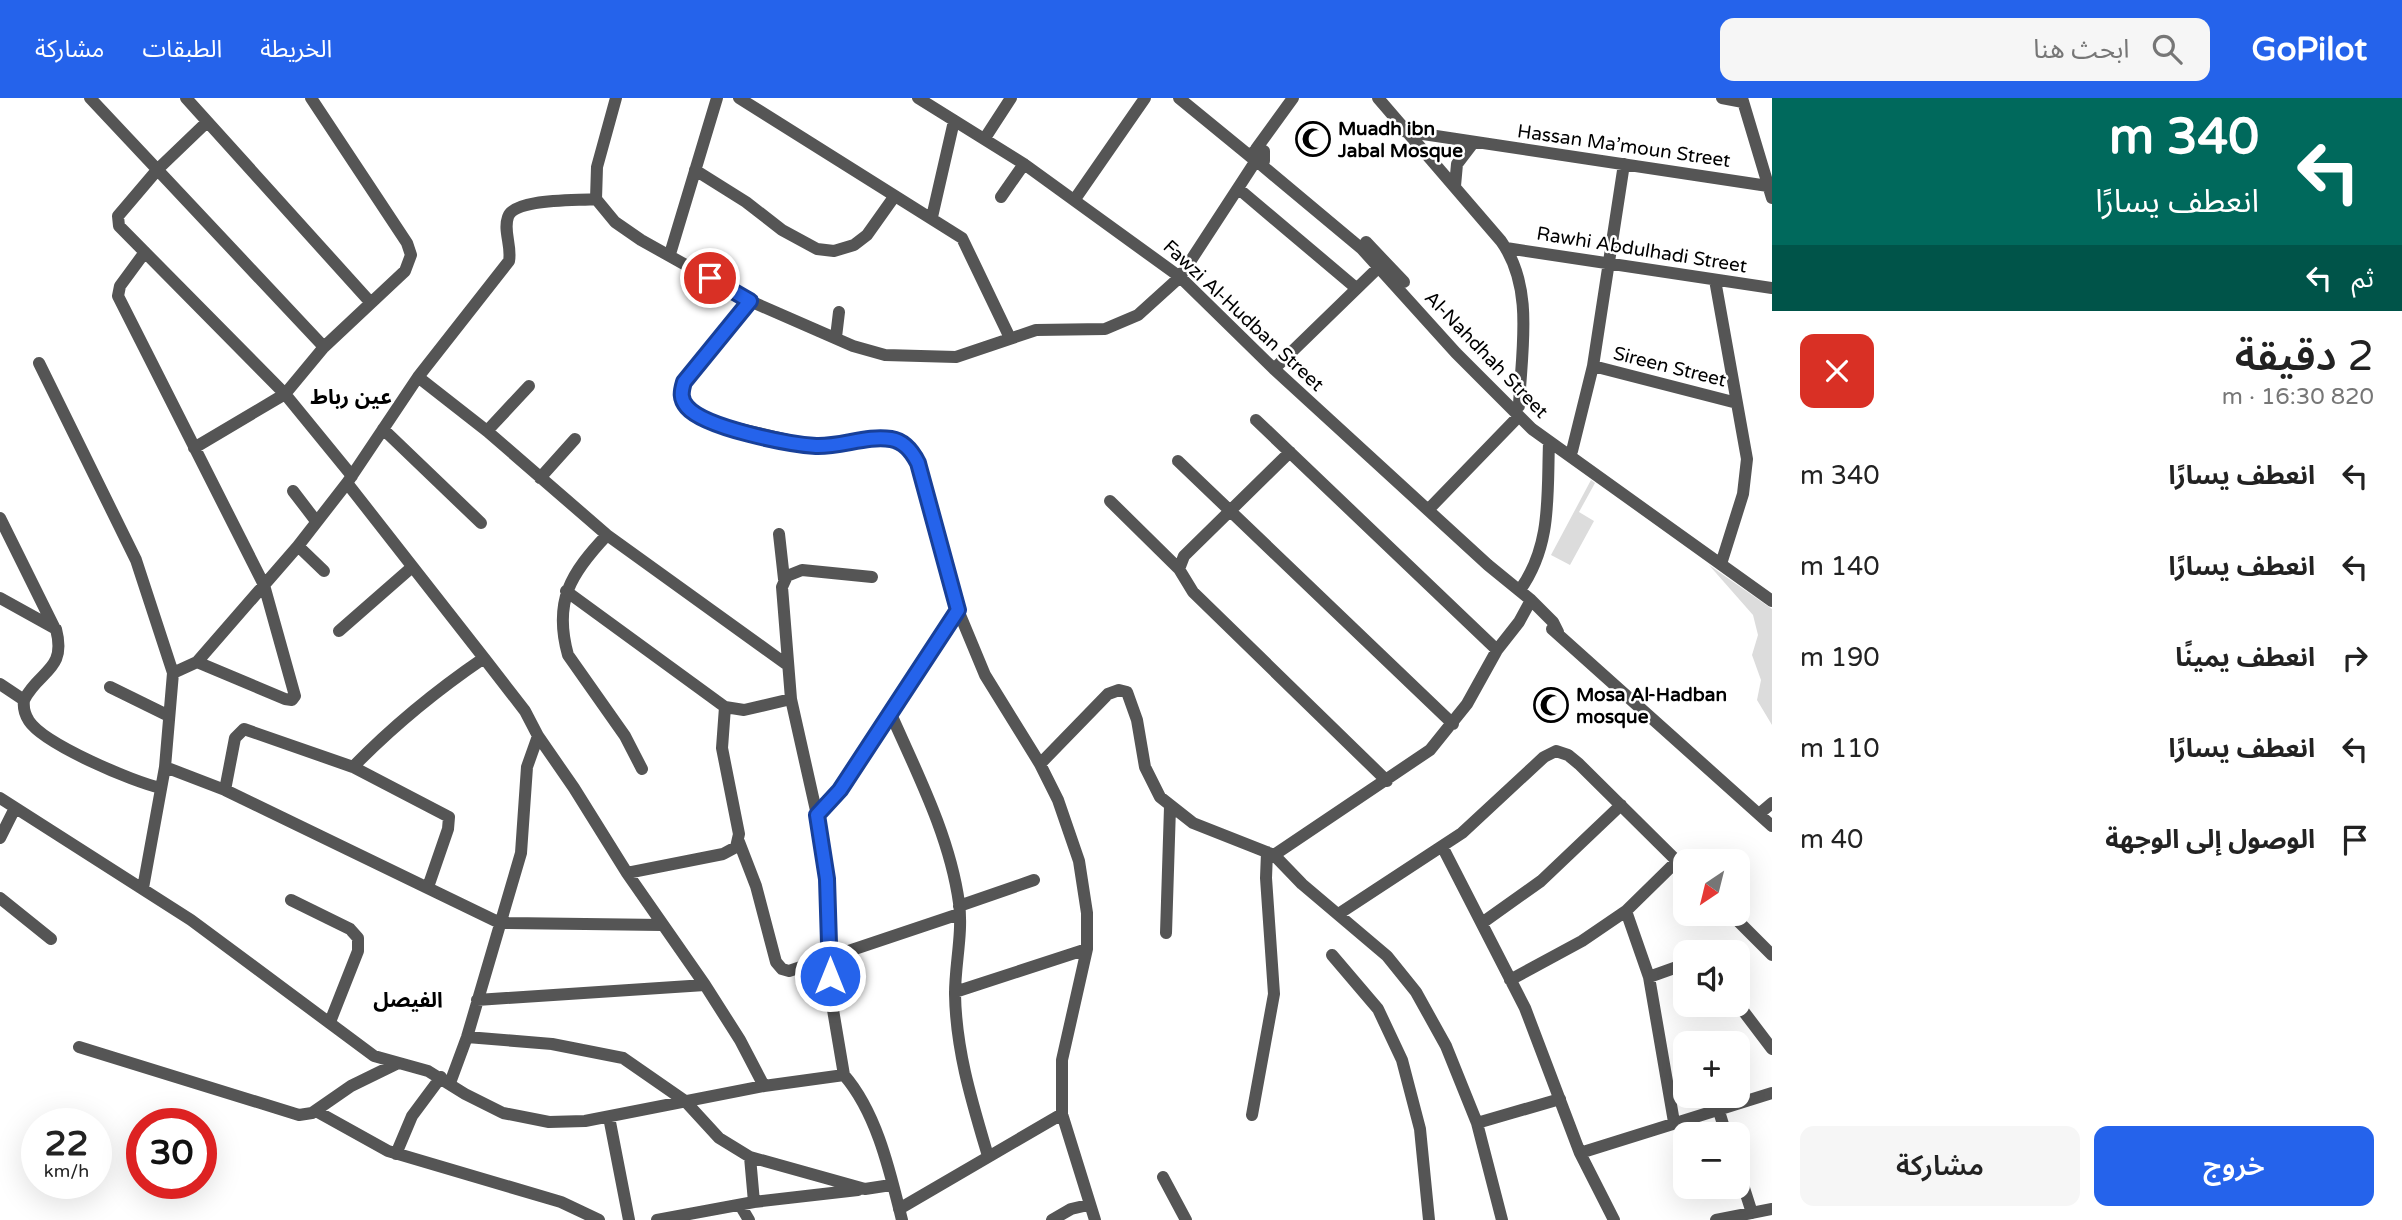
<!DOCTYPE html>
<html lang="ar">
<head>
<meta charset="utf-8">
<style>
  :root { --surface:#fff; --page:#f6f6f6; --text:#222; --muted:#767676; --accent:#2563eb }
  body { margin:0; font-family:"Varela Round","Noto Sans Arabic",sans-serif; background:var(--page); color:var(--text); direction:rtl; height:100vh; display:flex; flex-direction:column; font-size:26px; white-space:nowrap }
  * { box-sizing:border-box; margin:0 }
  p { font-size:23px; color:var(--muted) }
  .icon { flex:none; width:38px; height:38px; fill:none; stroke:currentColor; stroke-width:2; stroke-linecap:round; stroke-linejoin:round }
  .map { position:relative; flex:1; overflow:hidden; direction:ltr }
  .panel { display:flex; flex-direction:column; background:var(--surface); width:630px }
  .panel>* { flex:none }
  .top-card { background:#00695c; color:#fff; overflow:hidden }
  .needle { width:46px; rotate:215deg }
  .fabs { position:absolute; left:1673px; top:751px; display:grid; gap:14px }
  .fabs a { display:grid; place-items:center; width:77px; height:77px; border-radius:14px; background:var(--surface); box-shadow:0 7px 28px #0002; font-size:35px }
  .speed { position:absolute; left:21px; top:1010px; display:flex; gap:14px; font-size:35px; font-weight:700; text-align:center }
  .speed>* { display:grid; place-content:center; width:91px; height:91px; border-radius:50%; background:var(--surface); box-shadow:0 7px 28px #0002; line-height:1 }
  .speed small { font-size:18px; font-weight:400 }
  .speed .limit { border:10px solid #d22; background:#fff; color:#111 }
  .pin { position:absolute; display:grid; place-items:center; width:60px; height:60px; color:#fff; margin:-30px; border:4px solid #fff; border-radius:50%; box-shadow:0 2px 7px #0007 }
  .me { position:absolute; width:77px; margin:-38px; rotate:0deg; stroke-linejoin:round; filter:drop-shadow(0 0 5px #0008) }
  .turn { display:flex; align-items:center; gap:24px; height:147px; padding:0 28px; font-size:32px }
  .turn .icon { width:91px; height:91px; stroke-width:2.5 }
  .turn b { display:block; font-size:49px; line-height:60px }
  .then { display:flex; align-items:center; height:66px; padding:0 28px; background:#0003; gap:14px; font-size:26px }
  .round { display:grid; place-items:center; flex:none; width:74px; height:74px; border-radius:14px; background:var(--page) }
  .overview { display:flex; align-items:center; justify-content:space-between; height:119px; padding:0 28px }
  h1 { font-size:42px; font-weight:600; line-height:52px }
  .button { display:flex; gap:14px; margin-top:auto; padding:14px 28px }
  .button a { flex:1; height:80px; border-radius:14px; background:var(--accent); color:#fff; font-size:28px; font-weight:600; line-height:80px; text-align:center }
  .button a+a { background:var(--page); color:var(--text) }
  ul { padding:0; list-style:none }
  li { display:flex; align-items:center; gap:21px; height:91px; padding:0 28px }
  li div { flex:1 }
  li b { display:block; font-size:26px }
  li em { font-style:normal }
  header { display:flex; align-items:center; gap:42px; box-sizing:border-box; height:98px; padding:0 35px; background:var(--accent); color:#fff }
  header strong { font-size:33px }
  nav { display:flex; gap:38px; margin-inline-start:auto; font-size:24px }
  .search { width:490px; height:63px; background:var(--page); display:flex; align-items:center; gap:18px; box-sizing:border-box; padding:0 24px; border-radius:14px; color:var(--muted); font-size:26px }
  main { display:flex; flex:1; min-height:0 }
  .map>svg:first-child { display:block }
</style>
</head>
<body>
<header>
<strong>GoPilot</strong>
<div class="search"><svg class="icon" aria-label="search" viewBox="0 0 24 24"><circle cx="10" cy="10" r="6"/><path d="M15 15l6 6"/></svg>ابحث هنا</div>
<nav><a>الخريطة</a><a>الطبقات</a><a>مشاركة</a></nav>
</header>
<main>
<section class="panel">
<div class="top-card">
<div class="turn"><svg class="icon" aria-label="left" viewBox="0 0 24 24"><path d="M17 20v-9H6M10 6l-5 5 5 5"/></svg><div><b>340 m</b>انعطف يسارًا</div></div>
<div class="then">ثم<svg class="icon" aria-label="left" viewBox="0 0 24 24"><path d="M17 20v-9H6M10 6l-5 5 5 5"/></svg></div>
</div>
<div class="overview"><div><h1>2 دقيقة</h1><p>820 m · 16:30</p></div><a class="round" style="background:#d93025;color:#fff"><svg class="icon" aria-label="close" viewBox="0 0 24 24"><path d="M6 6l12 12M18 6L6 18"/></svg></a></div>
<ul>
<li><svg class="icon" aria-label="left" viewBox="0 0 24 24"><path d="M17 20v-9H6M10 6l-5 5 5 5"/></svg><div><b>انعطف يسارًا</b></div><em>340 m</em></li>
<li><svg class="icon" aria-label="left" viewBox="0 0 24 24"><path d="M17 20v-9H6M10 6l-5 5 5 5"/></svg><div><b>انعطف يسارًا</b></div><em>140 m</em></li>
<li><svg class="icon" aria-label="right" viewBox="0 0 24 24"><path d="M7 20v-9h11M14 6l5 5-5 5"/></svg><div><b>انعطف يمينًا</b></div><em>190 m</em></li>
<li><svg class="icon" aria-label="left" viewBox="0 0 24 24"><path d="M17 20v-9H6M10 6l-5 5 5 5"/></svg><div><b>انعطف يسارًا</b></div><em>110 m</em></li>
<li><svg class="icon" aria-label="arrive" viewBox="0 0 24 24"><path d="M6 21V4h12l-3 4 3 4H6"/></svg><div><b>الوصول إلى الوجهة</b></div><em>40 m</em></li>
</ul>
<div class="button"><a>خروج</a><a>مشاركة</a></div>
</section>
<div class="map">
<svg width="1772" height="1122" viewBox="0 0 1772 1122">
  <rect width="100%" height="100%" fill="#fff"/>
  <path fill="#dcdcdc" d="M 1591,382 L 1595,385 L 1579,414 L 1594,423 L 1570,467 L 1551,457 Z
    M 1709,467 L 1772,511 L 1772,627 L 1757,602 L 1761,582 L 1752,557 L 1758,537 L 1753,517 Z"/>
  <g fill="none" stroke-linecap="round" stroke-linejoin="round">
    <path stroke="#555" stroke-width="12" d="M 90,0 L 324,249
      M 186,0 L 371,205
      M 311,0 L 407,145 L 411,157 L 405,173 L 324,249 L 285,296 L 352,378
      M 616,0 L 597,69 L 596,101 L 615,124 L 641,142 L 750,203 L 853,248 L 885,257 L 956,259 L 1036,232 L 1105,231 L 1138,217 L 1180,179 L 1255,64 L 1252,55 L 1259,51 L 1264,53 L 1264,63 L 1255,64
      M 739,0 L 962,140 L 1010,240
      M 918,0 L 1024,66 L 1180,179 L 1274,271 L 1488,467 L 1531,502 L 1553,524 L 1558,534
      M 1179,0 L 1251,59
      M 1378,0 L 1501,143 C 1535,190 1521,254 1519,308
      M 1722,0 L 1743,4
      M 1742,0 L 1772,100
      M 1403,33 L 1768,88
      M 985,40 L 1011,0
      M 1256,51 L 1293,0
      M 1259,65 L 1362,151 L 1456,255 L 1532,331 L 1772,503
      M 695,72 L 746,104 L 782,132 L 817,151 L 834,153 L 854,147 L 867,137 L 894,99
      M 1455,88 L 1457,66 L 1473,45
      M 1240,92 L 1356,190
      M 1001,99 L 1024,66
      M 1075,101 L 1145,0
      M 932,119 L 954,23
      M 1366,144 L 1404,184
      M 1506,150 L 1772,190
      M 145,154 L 120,188 L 118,198 L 264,487 L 295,598 L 292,602 L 285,601 L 197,564
      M 670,156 L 717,0
      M 1715,182 L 1747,361 L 1743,396 L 1721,466
      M 750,203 L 684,284 L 681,297 L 685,307 L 711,324 L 814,348 L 891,341 L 908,350 L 918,365 L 958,512 L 985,577 L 1040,666 L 1058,702 L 1079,763 L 1087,815 L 1087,851 L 1062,962 L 1062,1016 L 1095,1122
      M 836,239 L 839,214
      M 39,265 L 136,462 L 173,575 L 165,669 L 143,790
      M 1593,268 L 1737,305
      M 1274,271 L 1379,169
      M 418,279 L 487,333 L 607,437 L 786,566
      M 1256,322 L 1497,552
      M 383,331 L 481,425
      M 487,333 L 529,288
      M 194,350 L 285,296 L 119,128 L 118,118 L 158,71 L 207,24
      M 1572,353 L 1593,268 L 1624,66
      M 1178,363 L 1453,626
      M 540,380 L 575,341
      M 347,385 L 484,560
      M 293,393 L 316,423
      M 1110,403 L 1179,471 L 1193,494 L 1387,683
      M 1428,412 L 1518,319
      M 0,420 L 55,531
      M 779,436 L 784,481
      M 607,437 C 571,475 553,503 568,557 L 625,638 L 642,671
      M 298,448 L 324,473
      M 1179,471 L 1184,458 L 1290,354
      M 1520,492 C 1552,447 1547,398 1549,345
      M 566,493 L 725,609 L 744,612 L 791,601
      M 0,500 L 56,531 C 67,573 39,572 24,602 C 23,610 25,617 29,623 C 44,646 133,684 161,690
      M 1552,531 L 1772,728
      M 339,533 L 411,470
      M 173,575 L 197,564 L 298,448 L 347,385 L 418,279 L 509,163 C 512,148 503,133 508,119 C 514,100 577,103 596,101
      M 0,586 L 24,602
      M 110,589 L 169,618
      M 890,614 C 917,675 950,739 959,805 C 963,835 955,866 955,896 C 956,953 972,1004 988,1058
      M 1040,666 L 1108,596 L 1119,592 L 1127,594 L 1137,622 L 1145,669 L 1160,699 L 1193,725 L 1274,757 L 1302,786 L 1387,858 L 1416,894 L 1446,948 L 1477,1025 L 1502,1122
      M 165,669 L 225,692 L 500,825 L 662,827
      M 225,692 L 235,640 L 244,631 L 353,669
      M 0,700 L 191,822 L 374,958 L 428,973 L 465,996 L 503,1015 L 549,1024 L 585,1023 L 764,988 L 844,977 C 877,1015 890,1074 902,1122
      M 1759,716 L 1772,705
      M 817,717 L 840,692 L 958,512
      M 0,740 L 15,710
      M 739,744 L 756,788 L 776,864 L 782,871 L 789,873 L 959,816
      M 1443,750 L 1525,910 L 1580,1055 L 1614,1122
      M 1274,757 L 1430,652 L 1467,606 L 1497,552 L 1519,524 L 1531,502
      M 627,775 L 723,756 L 736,749 L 739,736 L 722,650 L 725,609
      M 428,789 L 448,731 L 449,719 L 353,669 C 392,629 437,592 484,560 L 525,613 L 538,638 L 574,690 L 627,775 L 705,887 L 740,942 L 764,988
      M 0,800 L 51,841
      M 291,802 L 350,831 L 358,840 L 358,853 L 330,924
      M 959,808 L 1034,782
      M 1626,813 L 1649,879 L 1674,1024
      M 1340,815 L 1462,735 L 1544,659 L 1556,653 L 1568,657 L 1579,666 L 1685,771
      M 1731,816 L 1772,857
      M 1482,825 L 1541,783 L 1621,707
      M 1166,835 L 1170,709
      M 1332,857 L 1378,911 L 1402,962 L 1420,1031 L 1429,1122
      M 1649,879 L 1677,869 L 1685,870
      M 1510,882 L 1582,843 L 1626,813 L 1677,763
      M 955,894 L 1087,851
      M 477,902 L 705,887
      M 1738,906 L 1772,951
      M 467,939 L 552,946 L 623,960 L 685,1003 L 719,1040 L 750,1059 L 865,1091 L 891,1087
      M 79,949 L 299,1017 L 312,1015 L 351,988 L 396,966
      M 844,977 L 830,894 L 827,781 L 817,717 L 791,601 L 782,489 L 787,478 L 802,472 L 872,479
      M 450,985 L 467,939 L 521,755 L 527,669 L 538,638
      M 1718,1010 L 1726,1036
      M 316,1013 L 388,1053 L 561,1104 L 599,1122
      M 1252,1017 L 1274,896 L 1266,780 L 1267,754
      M 609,1019 L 629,1122
      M 1477,1025 L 1560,1001
      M 1580,1055 L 1772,995
      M 396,1056 L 412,1018 L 441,979
      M 750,1059 L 754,1104
      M 1738,1071 L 1752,1115
      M 1163,1079 L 1186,1122
      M 740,1107 L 749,1122
      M 899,1111 L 1062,1016
      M 657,1122 L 754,1104 L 858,1092
      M 1052,1122 L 1071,1111 L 1088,1107
      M 1716,1122 L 1772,1111"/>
  </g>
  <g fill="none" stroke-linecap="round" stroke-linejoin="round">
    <g stroke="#184099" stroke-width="18">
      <path id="route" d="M 710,180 L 750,203 L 684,284 C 681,294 680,301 687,309 C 705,330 788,346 816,348 C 841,349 867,337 891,341 C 904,343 913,355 918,365 L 958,512 L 840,692 L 817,717 L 827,781 L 830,878"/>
    </g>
    <use href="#route" stroke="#2563eb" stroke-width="12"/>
  </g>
  <defs>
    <g id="mosque-ring" transform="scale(1.75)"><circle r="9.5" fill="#fff" stroke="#000" stroke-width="1.5"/><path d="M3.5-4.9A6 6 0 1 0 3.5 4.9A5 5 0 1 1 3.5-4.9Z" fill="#000"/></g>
  </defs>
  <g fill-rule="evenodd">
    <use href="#mosque-ring" x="1313" y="41"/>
    <use href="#mosque-ring" x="1551" y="607"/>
  </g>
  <g text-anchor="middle" stroke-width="5" stroke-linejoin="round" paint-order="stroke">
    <g font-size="19" font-weight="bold" fill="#000" stroke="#fff" text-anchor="start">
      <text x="1338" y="37">Muadh ibn<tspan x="1338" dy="22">Jabal Mosque</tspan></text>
      <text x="1576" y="603">Mosa Al-Hadban<tspan x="1576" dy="22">mosque</tspan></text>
    </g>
    <g font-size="19" fill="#000" stroke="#fff">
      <text transform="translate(1624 47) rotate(8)" y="7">Hassan Ma’moun Street</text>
      <text transform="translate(1642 151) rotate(9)" y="7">Rawhi Abdulhadi Street</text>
      <text transform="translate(1244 217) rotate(43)" y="7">Fawzi Al-Hudban Street</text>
      <text transform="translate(1487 256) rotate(46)" y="7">Al-Nahdhah Street</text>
      <text transform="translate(1670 268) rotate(14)" y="7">Sireen Street</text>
    </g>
    <g font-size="21" font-weight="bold" fill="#000" stroke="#fff">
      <text x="351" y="306">عين رباط</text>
      <text x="408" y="909">الفيصل</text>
    </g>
  </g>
</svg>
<div class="fabs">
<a><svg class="needle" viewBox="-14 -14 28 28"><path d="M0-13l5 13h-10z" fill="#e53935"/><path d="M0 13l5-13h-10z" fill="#767676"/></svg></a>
<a><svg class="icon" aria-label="sound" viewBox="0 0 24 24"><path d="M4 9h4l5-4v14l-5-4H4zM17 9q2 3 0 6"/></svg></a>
<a>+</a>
<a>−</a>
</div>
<div class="speed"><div>22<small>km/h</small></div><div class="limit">30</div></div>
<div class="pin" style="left:710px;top:180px;background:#d93025"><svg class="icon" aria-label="arrive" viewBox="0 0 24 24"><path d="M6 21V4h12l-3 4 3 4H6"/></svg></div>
<svg class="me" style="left:830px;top:878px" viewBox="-20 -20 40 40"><circle r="17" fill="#2563eb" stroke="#fff" stroke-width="3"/><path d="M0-11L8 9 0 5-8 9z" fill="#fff"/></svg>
</div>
</main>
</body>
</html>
